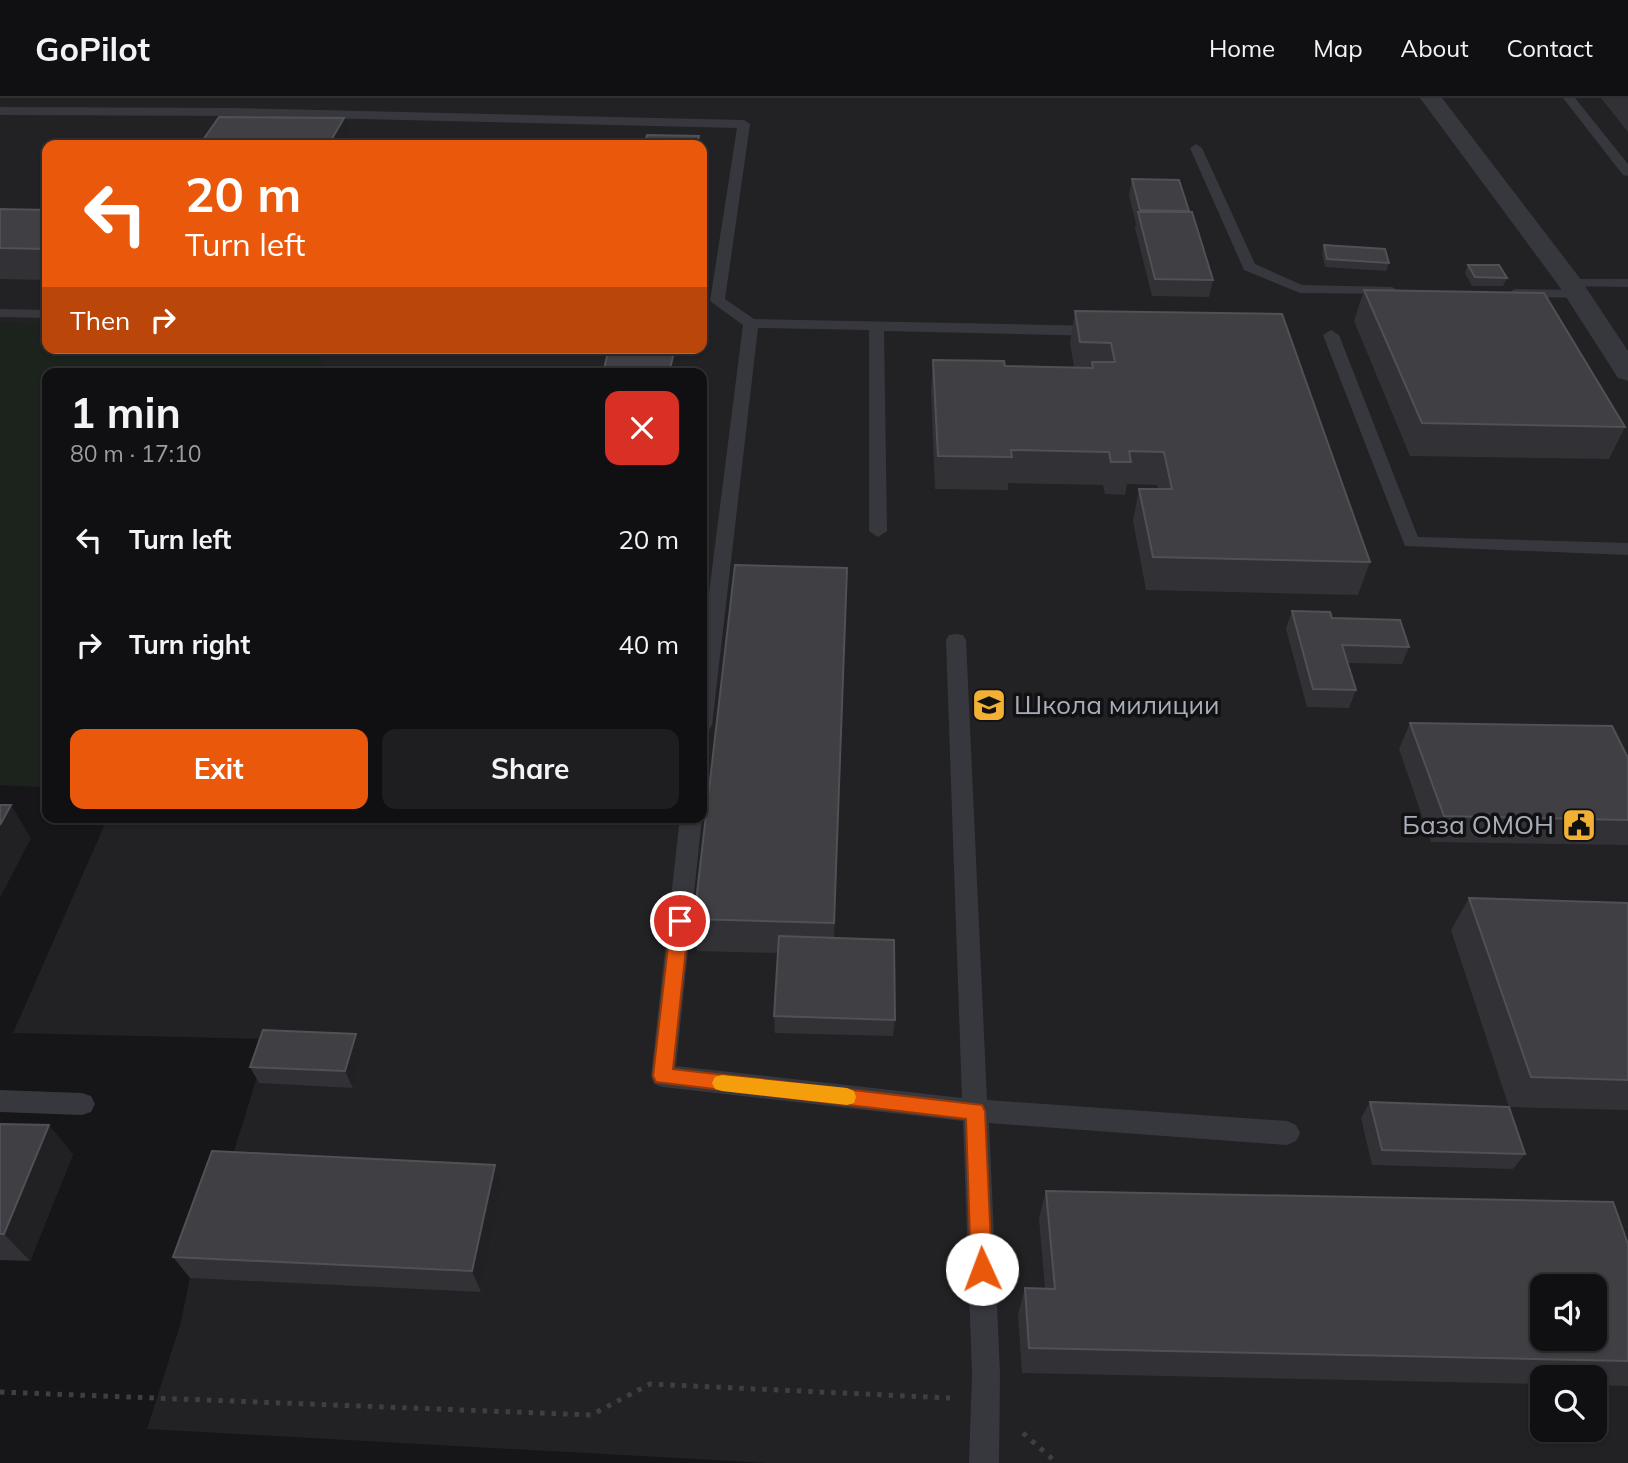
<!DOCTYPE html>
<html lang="en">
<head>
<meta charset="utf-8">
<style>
  :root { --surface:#101012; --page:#1e1e20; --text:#f1f3f6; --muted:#9c9d9f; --line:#303032; --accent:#ea580c }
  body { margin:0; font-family:Mulish,sans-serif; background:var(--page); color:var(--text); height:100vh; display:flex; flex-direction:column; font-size:26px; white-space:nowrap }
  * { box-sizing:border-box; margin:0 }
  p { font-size:23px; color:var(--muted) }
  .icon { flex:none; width:38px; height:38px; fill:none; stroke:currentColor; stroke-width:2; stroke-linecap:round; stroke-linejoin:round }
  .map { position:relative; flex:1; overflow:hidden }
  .side { position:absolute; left:42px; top:270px; width:665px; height:455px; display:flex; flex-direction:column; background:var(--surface); border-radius:14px; box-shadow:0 2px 5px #0004,0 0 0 2px var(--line) }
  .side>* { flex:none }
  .guide { position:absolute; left:42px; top:42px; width:665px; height:214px; border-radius:14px; box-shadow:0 2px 5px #0004,0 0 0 2px var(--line); background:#ea580c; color:#fff; overflow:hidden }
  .tools { position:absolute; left:1530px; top:1176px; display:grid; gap:14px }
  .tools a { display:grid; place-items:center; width:77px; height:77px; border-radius:14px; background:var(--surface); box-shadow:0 2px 5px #0004,0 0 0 2px var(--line); font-size:35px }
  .pin { position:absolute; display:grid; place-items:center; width:60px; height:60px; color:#fff; margin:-30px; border:4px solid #fff; border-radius:50%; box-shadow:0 2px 7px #0007 }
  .me { position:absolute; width:77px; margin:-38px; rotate:358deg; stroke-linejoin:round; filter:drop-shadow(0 0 5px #0008) }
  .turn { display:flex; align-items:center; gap:24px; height:147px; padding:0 28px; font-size:32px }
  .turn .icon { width:91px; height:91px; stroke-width:2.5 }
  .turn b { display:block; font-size:49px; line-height:60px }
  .then { display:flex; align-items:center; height:66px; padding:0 28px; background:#0003; gap:14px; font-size:26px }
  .round { display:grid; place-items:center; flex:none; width:74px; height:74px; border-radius:14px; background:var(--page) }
  .head { display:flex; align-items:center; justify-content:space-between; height:119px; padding:0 28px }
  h1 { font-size:42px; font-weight:700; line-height:52px }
  .primary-button { display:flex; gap:14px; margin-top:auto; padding:14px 28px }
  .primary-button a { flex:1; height:80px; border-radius:14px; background:var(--accent); color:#fff; font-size:28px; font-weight:700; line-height:80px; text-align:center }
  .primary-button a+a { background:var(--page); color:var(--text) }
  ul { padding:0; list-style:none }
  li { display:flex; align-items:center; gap:21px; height:105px; padding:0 28px }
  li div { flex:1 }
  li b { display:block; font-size:26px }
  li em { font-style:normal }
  header { display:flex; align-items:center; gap:42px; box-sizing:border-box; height:98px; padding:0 35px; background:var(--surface); border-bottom:2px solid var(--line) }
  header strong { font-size:33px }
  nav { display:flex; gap:38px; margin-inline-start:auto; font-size:24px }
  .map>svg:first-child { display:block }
</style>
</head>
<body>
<header>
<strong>GoPilot</strong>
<nav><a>Home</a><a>Map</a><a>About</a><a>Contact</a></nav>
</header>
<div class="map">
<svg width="1628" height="1365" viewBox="0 0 1628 1365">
  <rect width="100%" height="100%" fill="#161618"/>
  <path fill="#222225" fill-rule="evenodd" d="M 0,0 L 1628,0 L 1628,1365 L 767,1365 L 147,1331 L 181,1224 L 190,1179 L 227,1075 L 269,941 L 13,935 L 108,719 L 702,719 L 702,275 L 47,275 L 47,689 L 0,687 ZM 47,47 L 702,47 L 702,250 L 47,250 ZM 1542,1188 L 1594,1188 L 1594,1241 L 1542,1241 ZM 1542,1279 L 1594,1279 L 1594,1332 L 1542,1332 Z"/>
  <path fill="#1c231d" d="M 0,224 L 47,225 L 47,250 L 309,250 L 320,259 L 326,275 L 47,275 L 47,689 L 0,687 Z"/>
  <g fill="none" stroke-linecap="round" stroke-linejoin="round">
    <path stroke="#3d3f44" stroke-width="5" stroke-dasharray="4.5 7" stroke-linecap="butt" d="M 0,1294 L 591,1317 L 650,1286 L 950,1300
      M 1023,1335 L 1057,1365"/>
    <path fill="#37383d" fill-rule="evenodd" d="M 1563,0 L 1575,0 L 1628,66 L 1628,78 L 1623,77 Z
      M 0,9 L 234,10 L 744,22 L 750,26 L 725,201 L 754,221 L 1099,228 L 1107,233 L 1099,238 L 884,233 L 887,433 L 878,439 L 869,433 L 869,232 L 758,230 L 712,627 L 709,632 L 702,634 L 702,550 L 743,227 L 710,203 L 737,30 L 234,18 L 0,17 Z
      M 1196,46 L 1202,50 L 1255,166 L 1302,187 L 1392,189 L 1399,193 L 1397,196 L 1300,195 L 1244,172 L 1190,50 Z
      M 1570,181 L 1628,181 L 1628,189 L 1565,188 L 1563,185 Z
      M 1515,191 L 1577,192 L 1584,196 L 1577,200 L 1510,198 L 1508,195 Z
      M 0,211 L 47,212 L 47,220 L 0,219 Z
      M 1331,232 L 1339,237 L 1418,439 L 1628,445 L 1628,457 L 1405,448 L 1323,237 Z
      M 956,536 L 963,537 L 966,542 L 987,1002 L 1287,1023 L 1296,1027 L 1300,1035 L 1296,1043 L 1287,1047 L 989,1025 L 1000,1276 L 999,1365 L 969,1365 L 972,1276 L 963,1023 L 663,989 L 654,986 L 651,978 L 680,719 L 702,719 L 676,968 L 962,1000 L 946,542 L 949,537 Z
      M 0,992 L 82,995 L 91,998 L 95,1006 L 91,1014 L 82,1017 L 0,1014 Z"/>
    <path fill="#37383d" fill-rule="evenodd" d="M 1420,0 L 1442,0 L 1579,179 L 1628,253 L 1628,283 L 1618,280 L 1559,188 Z"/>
  </g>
  <path fill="#323236" d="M 1601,0 L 1628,0 L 1628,34 Z
    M 203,42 L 350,43 L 347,47 L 204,47 Z
    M 1132,81 L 1189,113 L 1213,182 L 1209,199 L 1152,198 L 1135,130 L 1136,126 L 1129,97 Z
    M 0,111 L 47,112 L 47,182 L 0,181 Z
    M 1324,147 L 1389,165 L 1386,173 L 1325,169 L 1322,155 Z
    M 1468,167 L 1507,180 L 1503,188 L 1472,188 L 1465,175 Z
    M 1364,192 L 1625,329 L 1609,361 L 1410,358 L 1354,223 Z
    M 1075,213 L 1370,464 L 1358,497 L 1146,492 L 1133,423 L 1139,391 L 1158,391 L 1157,387 L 1127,386 L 1125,397 L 1105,396 L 1103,387 L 1008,385 L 1008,392 L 935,391 L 931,294 L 933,262 L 1005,268 L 1074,269 L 1070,244 Z
    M 846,503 L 834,840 L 895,922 L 893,938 L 775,935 L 774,918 L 778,855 L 697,853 L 694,821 Z
    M 1292,513 L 1332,520 L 1409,549 L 1402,566 L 1348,565 L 1356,592 L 1349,610 L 1307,609 L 1286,531 Z
    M 1410,625 L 1628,660 L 1628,747 L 1431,744 L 1399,651 Z
    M 1469,800 L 1628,805 L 1628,1012 L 1509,1009 L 1451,832 Z
    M 356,936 L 363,952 L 353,990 L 259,985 L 250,969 Z
    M 1370,1004 L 1525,1056 L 1513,1071 L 1372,1067 L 1361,1020 Z
    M 0,1026 L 73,1056 L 30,1163 L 0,1162 Z
    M 503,1089 L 481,1194 L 190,1180 L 173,1159 Z
    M 1046,1093 L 1628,1146 L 1628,1288 L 1594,1287 L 1594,1279 L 1542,1279 L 1542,1286 L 1022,1275 L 1018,1216 L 1025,1190 L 1045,1191 L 1039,1120 Z"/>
  <path fill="#212124" d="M 344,20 L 350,43 L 347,47 L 331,47 L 330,44 Z
    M 675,250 L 682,250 L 677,275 L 669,275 Z
    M 11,707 L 31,740 L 0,800 L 0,727 Z
    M 356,936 L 363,952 L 353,990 L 345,973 Z
    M 49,1027 L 73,1056 L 30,1163 L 4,1136 Z
    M 495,1067 L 503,1089 L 481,1194 L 472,1173 Z"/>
  <path fill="#3f3f44" stroke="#4f5156" stroke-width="2" fill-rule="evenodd" d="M 219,19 L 344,20 L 330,44 L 321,44 L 319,47 L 207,47 L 211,42 L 203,42 Z
    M 647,37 L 699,38 L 697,47 L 644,47 Z
    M 1132,81 L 1179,82 L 1189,113 L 1140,112 Z
    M 0,111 L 47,112 L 47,151 L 0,150 Z
    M 1138,114 L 1192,114 L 1213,182 L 1155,181 Z
    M 1324,147 L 1385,151 L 1389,165 L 1327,161 Z
    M 1468,167 L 1499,167 L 1507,180 L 1475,179 Z
    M 1364,192 L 1544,195 L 1625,329 L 1422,325 Z
    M 1075,213 L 1282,216 L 1370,464 L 1153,459 L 1139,391 L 1172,391 L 1164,354 L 1129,353 L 1131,364 L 1111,364 L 1109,354 L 1011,352 L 1012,359 L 938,358 L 933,262 L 1004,263 L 1005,268 L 1093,270 L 1092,264 L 1115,264 L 1111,245 L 1080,244 Z
    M 609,250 L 675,250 L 669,275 L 603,275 Z
    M 735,467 L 847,470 L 834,825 L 694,821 Z
    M 1292,513 L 1330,514 L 1332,520 L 1400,522 L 1409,549 L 1342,547 L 1356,592 L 1313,591 Z
    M 1410,625 L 1612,628 L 1628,660 L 1628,722 L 1444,718 Z
    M 0,707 L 11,707 L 0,727 Z
    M 1469,800 L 1628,805 L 1628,982 L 1531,979 Z
    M 779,838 L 894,842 L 895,922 L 774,918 Z
    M 263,932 L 356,936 L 345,973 L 250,969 Z
    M 1370,1004 L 1509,1009 L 1525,1056 L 1382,1052 Z
    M 0,1026 L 49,1027 L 4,1136 L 0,1136 Z
    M 212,1053 L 495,1067 L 472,1173 L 173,1159 Z
    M 1046,1093 L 1613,1104 L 1628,1146 L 1628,1263 L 1029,1250 L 1025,1190 L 1055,1191 ZM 1542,1188 L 1594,1188 L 1594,1241 L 1542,1241 Z"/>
  <path fill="#ea580c" stroke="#983908" stroke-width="2" d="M 680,816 L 686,818 L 689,823 L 673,971 L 982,1007 L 985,1013 L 992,1171 L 989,1178 L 982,1181 L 974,1178 L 971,1171 L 966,1021 L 656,984 L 653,978 L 671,823 L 674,818 Z"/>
  <path fill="#f59e0b" d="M 722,977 L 847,990 L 854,993 L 856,999 L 854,1005 L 847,1007 L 722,993 L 715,991 L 712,985 L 715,979 Z"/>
  <defs>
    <g id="university-square" transform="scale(1.75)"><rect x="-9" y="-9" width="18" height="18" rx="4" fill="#f2b134" stroke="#111113"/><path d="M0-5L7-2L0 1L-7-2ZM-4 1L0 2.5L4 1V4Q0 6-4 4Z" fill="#111"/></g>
    <g id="civic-square" transform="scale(1.75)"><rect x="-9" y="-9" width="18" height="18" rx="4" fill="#f2b134" stroke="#111113"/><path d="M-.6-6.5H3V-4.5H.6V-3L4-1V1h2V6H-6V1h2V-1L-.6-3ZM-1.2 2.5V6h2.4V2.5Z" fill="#111"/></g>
  </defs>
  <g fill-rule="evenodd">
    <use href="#university-square" x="989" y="607"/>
    <use href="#civic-square" x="1579" y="727"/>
  </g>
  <g text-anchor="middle" stroke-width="7" stroke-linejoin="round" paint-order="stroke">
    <g font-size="26" fill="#a8adb8" stroke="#111113" text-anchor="start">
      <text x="1014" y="616">Школа милиции</text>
      <text x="1554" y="736" text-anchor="end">База ОМОН</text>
    </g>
  </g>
</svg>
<div class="tools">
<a><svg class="icon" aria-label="sound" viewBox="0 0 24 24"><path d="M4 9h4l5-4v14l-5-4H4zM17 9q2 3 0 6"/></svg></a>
<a><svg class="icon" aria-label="search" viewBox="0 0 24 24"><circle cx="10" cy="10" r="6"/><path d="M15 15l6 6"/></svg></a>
</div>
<div class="pin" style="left:680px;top:823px;background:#d93025"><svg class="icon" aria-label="arrive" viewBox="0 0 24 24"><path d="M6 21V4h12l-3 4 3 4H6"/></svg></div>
<svg class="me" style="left:982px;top:1171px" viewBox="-20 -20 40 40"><circle r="19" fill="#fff"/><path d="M0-13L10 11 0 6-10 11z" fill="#ea580c"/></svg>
<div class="guide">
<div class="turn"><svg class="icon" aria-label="left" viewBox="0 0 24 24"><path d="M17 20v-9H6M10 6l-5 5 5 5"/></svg><div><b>20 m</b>Turn left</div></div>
<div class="then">Then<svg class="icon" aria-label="right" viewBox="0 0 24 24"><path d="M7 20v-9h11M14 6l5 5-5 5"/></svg></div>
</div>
<section class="side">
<div class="head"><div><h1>1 min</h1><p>80 m · 17:10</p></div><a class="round" style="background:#d93025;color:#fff"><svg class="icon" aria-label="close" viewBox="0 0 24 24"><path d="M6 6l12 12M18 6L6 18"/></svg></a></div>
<ul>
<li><svg class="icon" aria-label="left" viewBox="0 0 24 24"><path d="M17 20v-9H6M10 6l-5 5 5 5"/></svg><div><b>Turn left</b></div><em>20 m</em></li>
<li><svg class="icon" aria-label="right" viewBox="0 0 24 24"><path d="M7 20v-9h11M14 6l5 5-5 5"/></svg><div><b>Turn right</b></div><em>40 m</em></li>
</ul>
<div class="primary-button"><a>Exit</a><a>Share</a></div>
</section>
</div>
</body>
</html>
